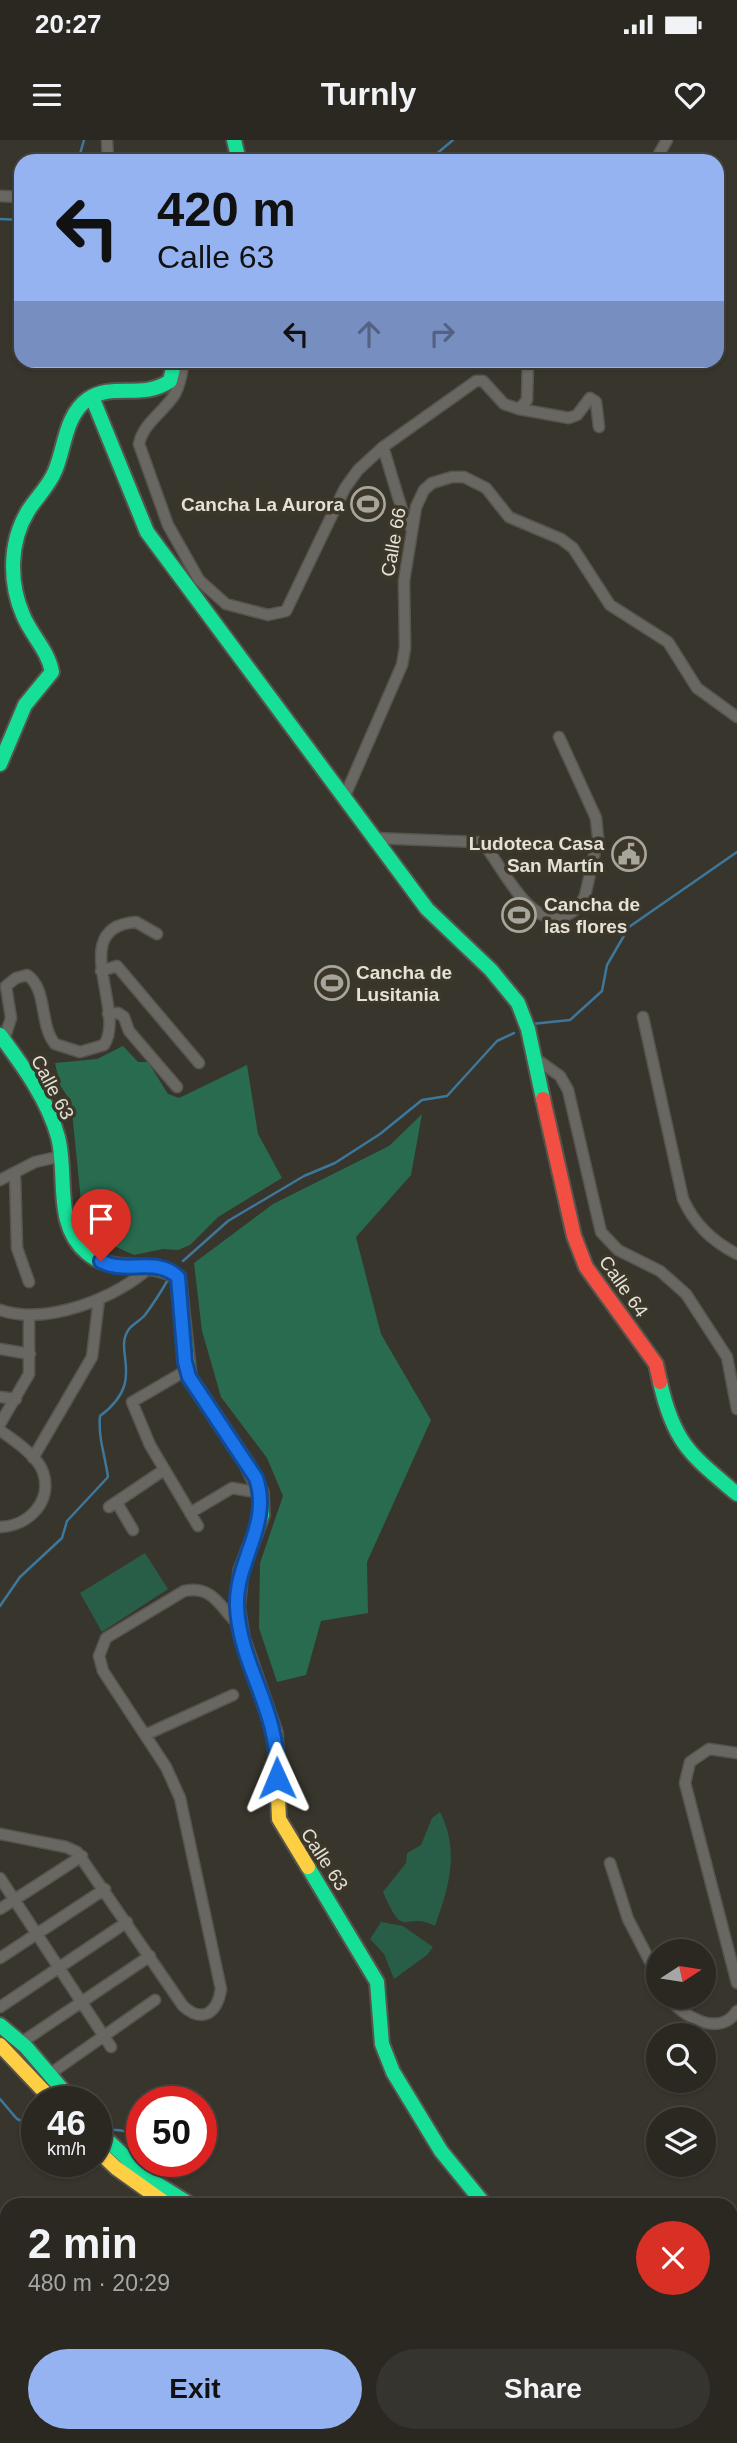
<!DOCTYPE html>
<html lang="en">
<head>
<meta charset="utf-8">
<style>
  :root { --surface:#2a2821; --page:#36342e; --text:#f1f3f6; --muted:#a5a6a5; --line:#46443f; --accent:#95b2f1 }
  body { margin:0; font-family:Arial,sans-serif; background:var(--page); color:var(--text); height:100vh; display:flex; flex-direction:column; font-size:26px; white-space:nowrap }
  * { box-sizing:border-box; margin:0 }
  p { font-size:23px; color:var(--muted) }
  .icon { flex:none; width:38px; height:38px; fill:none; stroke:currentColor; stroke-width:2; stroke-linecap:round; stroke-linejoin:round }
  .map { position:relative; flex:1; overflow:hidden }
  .drawer { position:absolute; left:0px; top:2058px; width:738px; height:245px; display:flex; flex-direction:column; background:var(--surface); border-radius:21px 21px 0 0; box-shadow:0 2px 5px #0004,0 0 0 2px var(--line) }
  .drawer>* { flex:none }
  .hud { position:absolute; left:14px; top:14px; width:710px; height:214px; border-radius:21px; box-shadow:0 2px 5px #0004,0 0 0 2px var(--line); background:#95b2f1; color:#111; overflow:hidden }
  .needle { width:46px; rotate:78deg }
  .controls { position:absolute; left:646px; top:1799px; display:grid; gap:14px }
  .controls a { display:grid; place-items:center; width:70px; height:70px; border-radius:50%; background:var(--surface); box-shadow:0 2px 5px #0004,0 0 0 2px var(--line); font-size:35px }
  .speed { position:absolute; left:21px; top:1946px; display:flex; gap:14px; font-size:35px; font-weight:700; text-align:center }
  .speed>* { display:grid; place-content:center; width:91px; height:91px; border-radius:50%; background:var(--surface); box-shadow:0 2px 5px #0004,0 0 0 2px var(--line); line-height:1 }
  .speed small { font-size:18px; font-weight:400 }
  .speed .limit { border:10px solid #d22; background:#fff; color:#111 }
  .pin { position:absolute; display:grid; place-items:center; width:60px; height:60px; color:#fff; margin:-72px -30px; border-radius:50% 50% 50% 0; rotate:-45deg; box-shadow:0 0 7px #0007 }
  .pin .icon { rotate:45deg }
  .me { position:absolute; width:77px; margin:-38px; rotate:359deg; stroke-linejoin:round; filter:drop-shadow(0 0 5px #0008) }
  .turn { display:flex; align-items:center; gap:24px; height:147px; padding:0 28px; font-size:32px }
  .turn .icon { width:91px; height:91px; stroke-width:2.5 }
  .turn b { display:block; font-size:49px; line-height:60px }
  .lanes { display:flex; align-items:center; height:66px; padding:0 28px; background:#0003; justify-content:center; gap:35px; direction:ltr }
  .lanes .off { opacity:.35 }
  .round { display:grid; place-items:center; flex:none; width:74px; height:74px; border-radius:37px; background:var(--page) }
  .overview { display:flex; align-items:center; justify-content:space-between; height:119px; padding:0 28px }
  h1 { font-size:42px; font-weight:700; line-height:52px }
  .button { display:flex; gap:14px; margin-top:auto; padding:14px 28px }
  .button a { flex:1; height:80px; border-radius:42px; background:var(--accent); color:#111; font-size:28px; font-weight:700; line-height:80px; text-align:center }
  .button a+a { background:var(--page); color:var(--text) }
  .status { display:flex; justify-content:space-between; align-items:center; height:49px; padding:0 35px; background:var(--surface); direction:ltr }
  .status svg { height:19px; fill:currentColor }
  header { display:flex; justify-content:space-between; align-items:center; height:91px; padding:0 28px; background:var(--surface); font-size:32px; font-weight:700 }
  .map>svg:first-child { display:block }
</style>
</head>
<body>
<div class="status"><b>20:27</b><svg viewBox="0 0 49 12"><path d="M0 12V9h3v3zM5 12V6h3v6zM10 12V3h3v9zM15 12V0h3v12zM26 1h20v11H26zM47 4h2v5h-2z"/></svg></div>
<header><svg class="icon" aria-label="menu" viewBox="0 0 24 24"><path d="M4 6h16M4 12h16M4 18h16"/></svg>Turnly<svg class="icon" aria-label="heart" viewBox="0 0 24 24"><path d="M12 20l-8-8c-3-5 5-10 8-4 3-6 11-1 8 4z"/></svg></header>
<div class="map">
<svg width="737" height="2303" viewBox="0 0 737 2303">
  <rect width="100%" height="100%" fill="#38352c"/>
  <path fill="#285d47" d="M 145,1413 L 168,1449 L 102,1492 L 80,1453 Z
    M 440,1672 C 460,1711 449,1747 435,1786 C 403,1770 405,1803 383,1752 L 406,1723 L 407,1713 L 421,1705 L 432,1678 Z
    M 381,1782 L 403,1786 L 433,1807 L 427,1815 L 394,1839 L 384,1814 L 370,1799 Z"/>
  <path fill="#286b4f" d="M 123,906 L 138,922 L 148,922 L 168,954 L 179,958 L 247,925 L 258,994 L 282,1038 L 218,1077 L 190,1105 L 178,1110 L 163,1109 L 134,1115 L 101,1100 L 88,1086 L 81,1061 L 71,962 L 60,945 L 55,923 L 97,919 Z
    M 422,974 L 411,1035 L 356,1097 L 381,1194 L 431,1280 L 367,1422 L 368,1473 L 321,1481 L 306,1535 L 277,1542 L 259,1488 L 260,1423 L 283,1356 L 267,1318 L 221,1257 L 202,1191 L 194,1123 L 273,1064 L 389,1006 Z"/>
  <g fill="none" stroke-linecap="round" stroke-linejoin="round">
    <path stroke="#3d779b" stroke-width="2.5" d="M 78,21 L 84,0
      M 428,21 L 453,0
      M 0,79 L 21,80
      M 532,884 L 570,880 L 602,851 L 607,825 L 629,787 L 737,712
      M 183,1121 L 228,1081 L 304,1036 L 335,1023 L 380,994 L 422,960 L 447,956 L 497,901 L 514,893
      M 0,1466 L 20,1437 L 62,1398 L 67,1381 L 108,1337 C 105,1315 98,1298 100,1276 C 148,1240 112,1212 129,1189 C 133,1184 141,1180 145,1175 C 154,1163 162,1150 169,1138
      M 0,1959 L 17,1979 L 37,1987
      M 107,1990 C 124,1989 134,1992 142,2008
      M 732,2116 L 737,2114
      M 736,2268 L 737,2267
      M 281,2296 L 285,2303
      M 582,2303 L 587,2296
      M 685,2303 L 689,2299"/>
    <g stroke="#56544c" stroke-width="13">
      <path id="street" d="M 107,0 L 108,21
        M 655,21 L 667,0
        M 0,56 L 21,57
        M 184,220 C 182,232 181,243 175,254 C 164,272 143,283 139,304 L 168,385 L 199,440 L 226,464 L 268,475 L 286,471 L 345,348 L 358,330 L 383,307 L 403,373 L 412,390
        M 519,269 L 569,278 L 577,275 L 590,258 L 596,262 L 599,287
        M 383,307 L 476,241 L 483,241 L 504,264 L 519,269 L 527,260 L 528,220
        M 344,658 L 402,525 L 405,508 L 404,441 L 416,367 L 424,350 L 432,343 L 452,337 L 464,337 L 486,348 L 509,377 L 561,399 L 573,408 L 610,465 L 668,502 L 697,548 L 737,577
        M 373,698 L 477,702 L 486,707 C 504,730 529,785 561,777 C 573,774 580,767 585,756 L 598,698 L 596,678 L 559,597
        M 101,831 L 117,826 L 199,923
        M 108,874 L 118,873 L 124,877 L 129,891 L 177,947
        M 643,877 L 683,1059 C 695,1085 712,1101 737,1114
        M 4,900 L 11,878 L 6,846 L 16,838 L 27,835 C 48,849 39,885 55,904 L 80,912 L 104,905 C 127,871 66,787 136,782 L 157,794
        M 535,918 L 560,936 L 568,950 L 601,1092 L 618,1110 L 660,1131 L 686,1154 L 727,1217 L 737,1269
        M 15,1034 L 17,1108 L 29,1142
        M 0,1040 L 35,1022 L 62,1016
        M 0,1170 C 46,1186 118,1158 151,1126
        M 0,1209 L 30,1214
        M 187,1230 L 132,1262 L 150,1305 L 198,1386
        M 0,1257 L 16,1259
        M 0,1284 L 29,1234 L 29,1176
        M 0,1290 C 14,1301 37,1315 43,1332 C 53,1362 28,1386 0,1387
        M 33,1318 L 92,1217 L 99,1159
        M 117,1363 L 133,1390
        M 109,1367 L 164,1330
        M 190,1373 L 232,1348 L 261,1353
        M 145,1595 L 233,1555
        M 737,1613 L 709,1609 L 690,1622 L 685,1643 L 737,1843
        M 0,1694 L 66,1707 L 77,1712 L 183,1866 C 202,1883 217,1874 221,1849 L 180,1658 L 166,1627 L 103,1531 L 99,1516 L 106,1498 L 184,1451 C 214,1445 220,1468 239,1485
        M 610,1723 L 628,1779 L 658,1837
        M 0,1738 L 111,1907
        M 0,1769 L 82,1716
        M 0,1818 L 105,1749
        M 668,1857 C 683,1877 720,1898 737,1871
        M 0,1867 L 127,1782
        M 25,1900 L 150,1816
        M 54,1931 L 155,1860
        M 0,2252 L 7,2272
        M 15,2296 L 18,2303
        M 46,2296 L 48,2303"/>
    </g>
    <g stroke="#56544c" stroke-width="18">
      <path id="fast" d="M 234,0 L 239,21
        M 92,257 L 147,392 L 427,769 L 491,830 L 518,863 L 528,889 L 543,959
        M 0,624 L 25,565 L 52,532 C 48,510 31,495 23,475 C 9,443 9,402 28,371 C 36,358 49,346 55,331 C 65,308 65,275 88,259 C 113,242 142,260 170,241 L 175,220
        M 0,895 C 23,926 48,960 58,997 C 68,1036 53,1084 87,1113 C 113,1136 150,1118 178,1137 L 189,1237 L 247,1324 L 261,1353 L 262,1375 L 241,1431 L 237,1467 L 242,1498
        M 660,1242 C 674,1304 691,1315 737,1354
        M 308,1727 L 377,1842 L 382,1904 L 393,1932 L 441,2011 L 485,2065
        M 0,1885 L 26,1907 L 73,1962
        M 96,1989 L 146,2037 L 191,2065
        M 731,2296 L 731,2303"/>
    </g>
    <g stroke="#56544c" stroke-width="18">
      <path id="slow" d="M 242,1498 L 275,1593 L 279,1679 L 308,1727
        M 0,1905 L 54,1962
        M 96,2009 L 116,2028 L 168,2065
        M 362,2296 L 366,2303
        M 378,2296 L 382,2303"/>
    </g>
    <g stroke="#56544c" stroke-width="18">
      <path id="jam" d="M 543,959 L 574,1096 L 586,1127 L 656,1224 L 660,1242"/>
    </g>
    <use href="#street" stroke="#696761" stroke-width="10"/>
    <use href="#fast" stroke="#16e098" stroke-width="14"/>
    <use href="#slow" stroke="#ffcf43" stroke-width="14"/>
    <use href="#jam" stroke="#f24e42" stroke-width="14"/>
  </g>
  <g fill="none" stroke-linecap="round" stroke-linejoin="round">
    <g stroke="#114b97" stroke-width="18">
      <path id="route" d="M 101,1121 C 126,1135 156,1116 178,1137 L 185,1222 L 189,1237 L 256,1338 C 272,1385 235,1421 237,1467 C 240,1528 280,1569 277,1638"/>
    </g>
    <use href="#route" stroke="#1a73e8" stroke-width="12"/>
  </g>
  <defs>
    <g id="stadium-ring" transform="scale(1.75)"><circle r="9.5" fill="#3c3728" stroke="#a8a59c" stroke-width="1.5"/><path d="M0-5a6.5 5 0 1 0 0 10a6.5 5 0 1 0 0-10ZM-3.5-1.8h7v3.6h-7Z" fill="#a8a59c"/></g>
    <g id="civic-ring" transform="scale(1.75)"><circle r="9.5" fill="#3c3728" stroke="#a8a59c" stroke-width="1.5"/><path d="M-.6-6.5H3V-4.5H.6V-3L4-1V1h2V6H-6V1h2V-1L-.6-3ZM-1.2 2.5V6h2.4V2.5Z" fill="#a8a59c"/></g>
  </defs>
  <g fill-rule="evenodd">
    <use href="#stadium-ring" x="368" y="364"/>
    <use href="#civic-ring" x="629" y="714"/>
    <use href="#stadium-ring" x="519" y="775"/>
    <use href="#stadium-ring" x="332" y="843"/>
  </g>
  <g text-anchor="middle" stroke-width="7" stroke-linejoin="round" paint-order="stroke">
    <g font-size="19" font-weight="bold" fill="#e4e1d8" stroke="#3c3728" text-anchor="end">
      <text x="344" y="371">Cancha La Aurora</text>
      <text x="604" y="710">Ludoteca Casa<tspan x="604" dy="22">San Martín</tspan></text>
      <text x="544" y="771" text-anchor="start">Cancha de<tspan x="544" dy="22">las flores</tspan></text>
      <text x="356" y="839" text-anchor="start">Cancha de<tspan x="356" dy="22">Lusitania</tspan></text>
    </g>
    <g font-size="19" fill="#e4e1d8" stroke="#3c3728">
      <text transform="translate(393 402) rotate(-80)" y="7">Calle 66</text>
      <text transform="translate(53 947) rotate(62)" y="7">Calle 63</text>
      <text transform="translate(624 1146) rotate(55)" y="7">Calle 64</text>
      <text transform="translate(325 1719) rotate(57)" y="7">Calle 63</text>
    </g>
  </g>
</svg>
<div class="controls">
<a><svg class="needle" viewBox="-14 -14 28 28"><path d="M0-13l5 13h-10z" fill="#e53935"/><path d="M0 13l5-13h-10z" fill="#a5a6a5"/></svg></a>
<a><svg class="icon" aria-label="search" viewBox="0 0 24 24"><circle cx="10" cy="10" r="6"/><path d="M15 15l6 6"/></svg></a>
<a><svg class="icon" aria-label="layers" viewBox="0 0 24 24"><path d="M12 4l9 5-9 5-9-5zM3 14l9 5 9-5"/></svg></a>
</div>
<div class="speed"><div>46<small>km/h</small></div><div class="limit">50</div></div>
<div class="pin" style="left:101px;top:1121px;background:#d93025"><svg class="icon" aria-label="arrive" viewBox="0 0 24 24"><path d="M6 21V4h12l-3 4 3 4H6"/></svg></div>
<svg class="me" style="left:277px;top:1638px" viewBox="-20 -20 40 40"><path d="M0-17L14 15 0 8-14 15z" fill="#1a73e8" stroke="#fff" stroke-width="4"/></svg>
<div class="hud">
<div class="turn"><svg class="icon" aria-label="left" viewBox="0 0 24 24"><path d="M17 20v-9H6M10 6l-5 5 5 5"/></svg><div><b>420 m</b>Calle 63</div></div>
<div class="lanes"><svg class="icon" aria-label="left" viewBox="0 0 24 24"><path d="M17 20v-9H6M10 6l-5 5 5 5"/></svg><svg class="icon off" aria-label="ahead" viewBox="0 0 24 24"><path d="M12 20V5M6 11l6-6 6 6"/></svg><svg class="icon off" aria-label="right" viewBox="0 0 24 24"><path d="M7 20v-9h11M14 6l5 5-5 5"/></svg></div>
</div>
<section class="drawer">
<div class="overview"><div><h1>2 min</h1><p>480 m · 20:29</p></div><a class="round" style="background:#d93025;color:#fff"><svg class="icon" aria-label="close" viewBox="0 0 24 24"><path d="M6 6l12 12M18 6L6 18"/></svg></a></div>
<div class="button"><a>Exit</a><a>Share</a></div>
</section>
</div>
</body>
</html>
